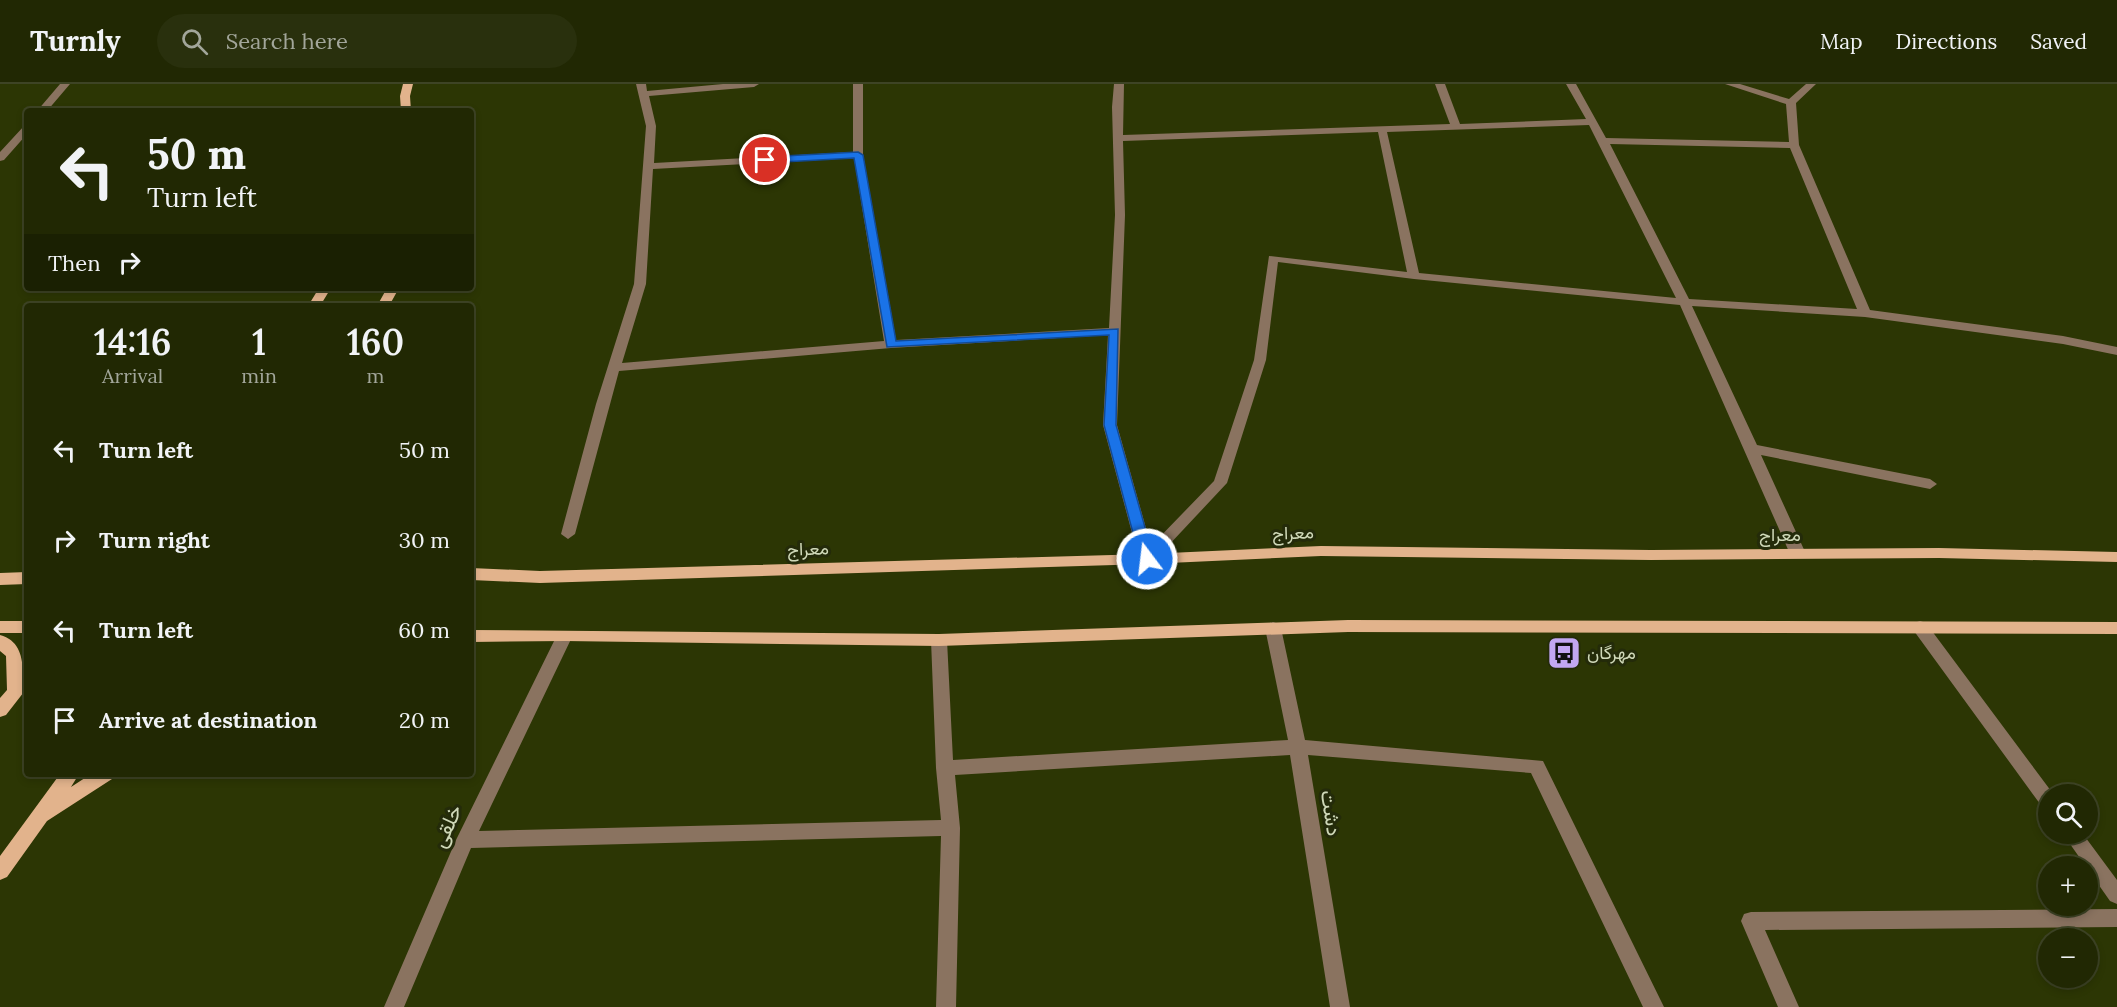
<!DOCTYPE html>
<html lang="en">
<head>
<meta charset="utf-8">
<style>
  :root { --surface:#212803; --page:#29300d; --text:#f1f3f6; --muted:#a2a69a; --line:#3e4425 }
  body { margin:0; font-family:Lora,Vazirmatn,serif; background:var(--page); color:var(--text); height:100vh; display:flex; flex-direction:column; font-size:22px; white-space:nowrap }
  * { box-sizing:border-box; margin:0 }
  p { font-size:20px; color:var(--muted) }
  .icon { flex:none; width:33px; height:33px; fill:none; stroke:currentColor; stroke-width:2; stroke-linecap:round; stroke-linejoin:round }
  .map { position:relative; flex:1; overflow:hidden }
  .drawer { position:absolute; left:24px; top:219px; width:450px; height:474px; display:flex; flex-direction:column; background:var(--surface); border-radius:6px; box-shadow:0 3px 9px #0003,0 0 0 2px var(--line) }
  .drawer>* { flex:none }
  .top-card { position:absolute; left:24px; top:24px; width:450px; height:183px; border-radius:6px; box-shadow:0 3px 9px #0003,0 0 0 2px var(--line); background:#212803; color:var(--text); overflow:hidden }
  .fabs { position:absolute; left:2038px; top:700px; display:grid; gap:12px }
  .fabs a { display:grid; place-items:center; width:60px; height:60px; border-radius:50%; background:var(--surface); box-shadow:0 3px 9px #0003,0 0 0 2px var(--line); font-size:30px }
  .pin { position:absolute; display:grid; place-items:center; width:51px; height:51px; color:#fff; margin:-26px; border:3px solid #fff; border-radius:50%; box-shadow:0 2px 6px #0007 }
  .me { position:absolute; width:66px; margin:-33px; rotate:345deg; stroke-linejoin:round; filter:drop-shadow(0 0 4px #0008) }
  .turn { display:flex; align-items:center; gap:21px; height:126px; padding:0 24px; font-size:27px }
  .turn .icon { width:78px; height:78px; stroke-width:2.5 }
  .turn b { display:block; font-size:42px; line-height:51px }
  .then { display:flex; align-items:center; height:57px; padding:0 24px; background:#0003; gap:12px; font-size:22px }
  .eta { display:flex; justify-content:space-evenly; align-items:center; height:102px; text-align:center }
  .eta b { font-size:36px; font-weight:600; line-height:42px }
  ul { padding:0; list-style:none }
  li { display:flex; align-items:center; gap:18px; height:90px; padding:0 24px }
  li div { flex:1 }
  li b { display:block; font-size:22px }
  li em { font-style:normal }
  header { display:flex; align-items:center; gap:36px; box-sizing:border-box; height:84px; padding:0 30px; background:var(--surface); border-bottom:2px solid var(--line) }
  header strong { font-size:28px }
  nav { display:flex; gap:33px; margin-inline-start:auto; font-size:21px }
  .search { width:420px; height:54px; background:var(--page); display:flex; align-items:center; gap:15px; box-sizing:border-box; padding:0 21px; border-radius:33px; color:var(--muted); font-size:22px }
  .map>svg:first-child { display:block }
</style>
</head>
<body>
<header>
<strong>Turnly</strong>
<div class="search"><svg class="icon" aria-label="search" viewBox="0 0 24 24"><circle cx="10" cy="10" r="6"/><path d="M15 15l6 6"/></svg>Search here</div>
<nav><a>Map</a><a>Directions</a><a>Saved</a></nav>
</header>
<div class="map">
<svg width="2117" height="923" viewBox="0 0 2117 923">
  <rect width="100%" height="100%" fill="#2c3604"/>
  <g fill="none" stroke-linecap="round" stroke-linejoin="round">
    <path fill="#8a7360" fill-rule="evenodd" d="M 60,0 L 70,0 L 47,27 L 37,27 Z
      M 636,0 L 646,0 L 647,7 L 723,0 L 759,0 L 754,3 L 649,12 L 656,42 L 654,79 L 853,68 L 853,0 L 863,0 L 863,71 L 896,256 L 1109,244 L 1115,131 L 1112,23 L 1114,0 L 1124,0 L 1123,51 L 1450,40 L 1435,0 L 1445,0 L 1460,40 L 1586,35 L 1566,0 L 1576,0 L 1606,54 L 1789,58 L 1786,20 L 1725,0 L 1740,0 L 1789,15 L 1806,0 L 1816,0 L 1796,19 L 1799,61 L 1870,226 L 2063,252 L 2117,263 L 2117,271 L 2063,260 L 1865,233 L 1692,222 L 1757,361 L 1930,395 L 1937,400 L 1930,405 L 1761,371 L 1806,470 L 1803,474 L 1793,474 L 1790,470 L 1680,221 L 1414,195 L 1278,178 L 1266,276 L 1227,399 L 1152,479 L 1142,479 L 1139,475 L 1103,341 L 1108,251 L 891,264 L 619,287 L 575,450 L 568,455 L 561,450 L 596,320 L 634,200 L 646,42 ZM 1589,41 L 1676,214 L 1419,189 L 1387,48 ZM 1378,48 L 1407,188 L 1269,172 L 1254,276 L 1214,397 L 1151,462 L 1117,341 L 1125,131 L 1123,57 ZM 1610,60 L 1790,64 L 1857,225 L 1689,215 ZM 854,74 L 884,257 L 622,279 L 646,200 L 653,85 Z
      M 27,41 L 27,50 L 4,76 L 0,77 L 0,68 L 24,42 Z
      M 1920,537 L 1926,539 L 2054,711 L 2049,711 L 2049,726 L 2043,724 L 1914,547 L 1912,543 L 1914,539 Z
      M 1273,538 L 1279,540 L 1281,544 L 1305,656 L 1543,677 L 1664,923 L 1643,923 L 1531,689 L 1308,671 L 1350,923 L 1330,923 L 1290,671 L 955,691 L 960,744 L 956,923 L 936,923 L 941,752 L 471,764 L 404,923 L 384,923 L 456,756 L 559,547 L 571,547 L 573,551 L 479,747 L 941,736 L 936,684 L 931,556 L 933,552 L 939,550 L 945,552 L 947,556 L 953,676 L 1288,656 L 1265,544 L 1267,540 Z
      M 2063,750 L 2083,750 L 2117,796 L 2117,820 L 2110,817 Z
      M 2117,825 L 2117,843 L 1765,846 L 1799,923 L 1778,923 L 1741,837 L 1744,830 L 1751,828 Z"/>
    <path fill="#e2b38c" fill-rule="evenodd" d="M 403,0 L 413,0 L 410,12 L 411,27 L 401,27 L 400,12 Z
      M 319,204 L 331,204 L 320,222 L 308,222 Z
      M 387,204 L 399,204 L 389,222 L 377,222 Z
      M 1321,462 L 1651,466 L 1939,464 L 2117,468 L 2117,478 L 1939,474 L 1651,476 L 1321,472 L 1147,480 L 540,499 L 471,496 L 471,484 L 540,487 L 1147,470 Z
      M 27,488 L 27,500 L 0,501 L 0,489 Z
      M 1348,536 L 2117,538 L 2117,550 L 1348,548 L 939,562 L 565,557 L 471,558 L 471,546 L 939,550 Z
      M 0,537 L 27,537 L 27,549 L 0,549 Z
      M 0,551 C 18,556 22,570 23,587 L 27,585 L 27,604 L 6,631 L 0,633 L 0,614 L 7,606 L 6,572 L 0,567 Z
      M 60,690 L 79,690 L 71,703 L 91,690 L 115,690 L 112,695 L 47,737 L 7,793 L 0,796 L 0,772 Z"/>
  </g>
  <path fill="#1a73e8" stroke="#114b97" stroke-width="1.5" d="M 858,68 L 863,71 L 896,257 L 1118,245 L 1116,341 L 1154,475 L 1152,478 L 1147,480 L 1140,475 L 1104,341 L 1109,251 L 887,263 L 854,74 L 765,79 L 761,76 L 765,73 Z"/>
  <defs>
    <g id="bus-square" transform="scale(1.725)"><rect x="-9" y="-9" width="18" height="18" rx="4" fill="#c2a7f2" stroke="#242b0a"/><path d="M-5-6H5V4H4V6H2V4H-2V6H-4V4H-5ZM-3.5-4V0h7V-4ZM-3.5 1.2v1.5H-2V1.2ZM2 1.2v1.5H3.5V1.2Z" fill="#111"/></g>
  </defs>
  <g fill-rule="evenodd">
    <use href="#bus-square" x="1564" y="569"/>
  </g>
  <g text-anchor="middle" stroke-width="6" stroke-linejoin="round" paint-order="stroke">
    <g font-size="18" fill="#cfd8b8" stroke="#242b0a">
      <text transform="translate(1293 449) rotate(-2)" y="6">معراج</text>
      <text x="1780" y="457">معراج</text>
      <text transform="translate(808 465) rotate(-2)" y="6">معراج</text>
    </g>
    <g font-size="18" fill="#cfd8b8" stroke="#242b0a" text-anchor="start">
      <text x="1587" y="575">مهرگان</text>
    </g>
    <g font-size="21" fill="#cfd8b8" stroke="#242b0a">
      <text transform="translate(1331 729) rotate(81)" y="7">دشت</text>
      <text transform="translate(447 742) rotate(-65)" y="7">خلقی</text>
    </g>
  </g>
</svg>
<div class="fabs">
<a><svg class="icon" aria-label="search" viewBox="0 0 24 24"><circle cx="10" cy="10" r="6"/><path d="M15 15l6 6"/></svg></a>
<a>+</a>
<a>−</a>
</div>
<div class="pin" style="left:765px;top:76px;background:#d93025"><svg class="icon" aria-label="arrive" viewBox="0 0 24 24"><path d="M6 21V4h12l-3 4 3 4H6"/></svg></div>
<svg class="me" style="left:1147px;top:475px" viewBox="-20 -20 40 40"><circle r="17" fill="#1a73e8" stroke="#fff" stroke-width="3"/><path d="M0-11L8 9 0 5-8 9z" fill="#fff"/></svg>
<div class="top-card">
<div class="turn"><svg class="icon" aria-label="left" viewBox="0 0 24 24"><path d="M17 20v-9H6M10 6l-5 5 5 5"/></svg><div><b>50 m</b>Turn left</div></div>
<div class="then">Then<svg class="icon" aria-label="right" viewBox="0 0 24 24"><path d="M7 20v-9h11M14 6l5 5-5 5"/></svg></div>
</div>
<section class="drawer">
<div class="eta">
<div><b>14:16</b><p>Arrival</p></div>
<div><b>1</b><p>min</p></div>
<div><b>160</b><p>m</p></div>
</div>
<ul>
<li><svg class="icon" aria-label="left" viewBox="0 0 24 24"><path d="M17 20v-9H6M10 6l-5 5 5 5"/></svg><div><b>Turn left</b></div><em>50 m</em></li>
<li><svg class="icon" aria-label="right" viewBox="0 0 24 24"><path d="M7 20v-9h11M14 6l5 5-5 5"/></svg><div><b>Turn right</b></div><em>30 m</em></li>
<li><svg class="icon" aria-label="left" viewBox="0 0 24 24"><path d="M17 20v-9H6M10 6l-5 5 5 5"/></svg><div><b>Turn left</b></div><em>60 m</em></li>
<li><svg class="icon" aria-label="arrive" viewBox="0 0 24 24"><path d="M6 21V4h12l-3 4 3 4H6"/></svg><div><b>Arrive at destination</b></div><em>20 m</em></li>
</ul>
</section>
</div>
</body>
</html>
